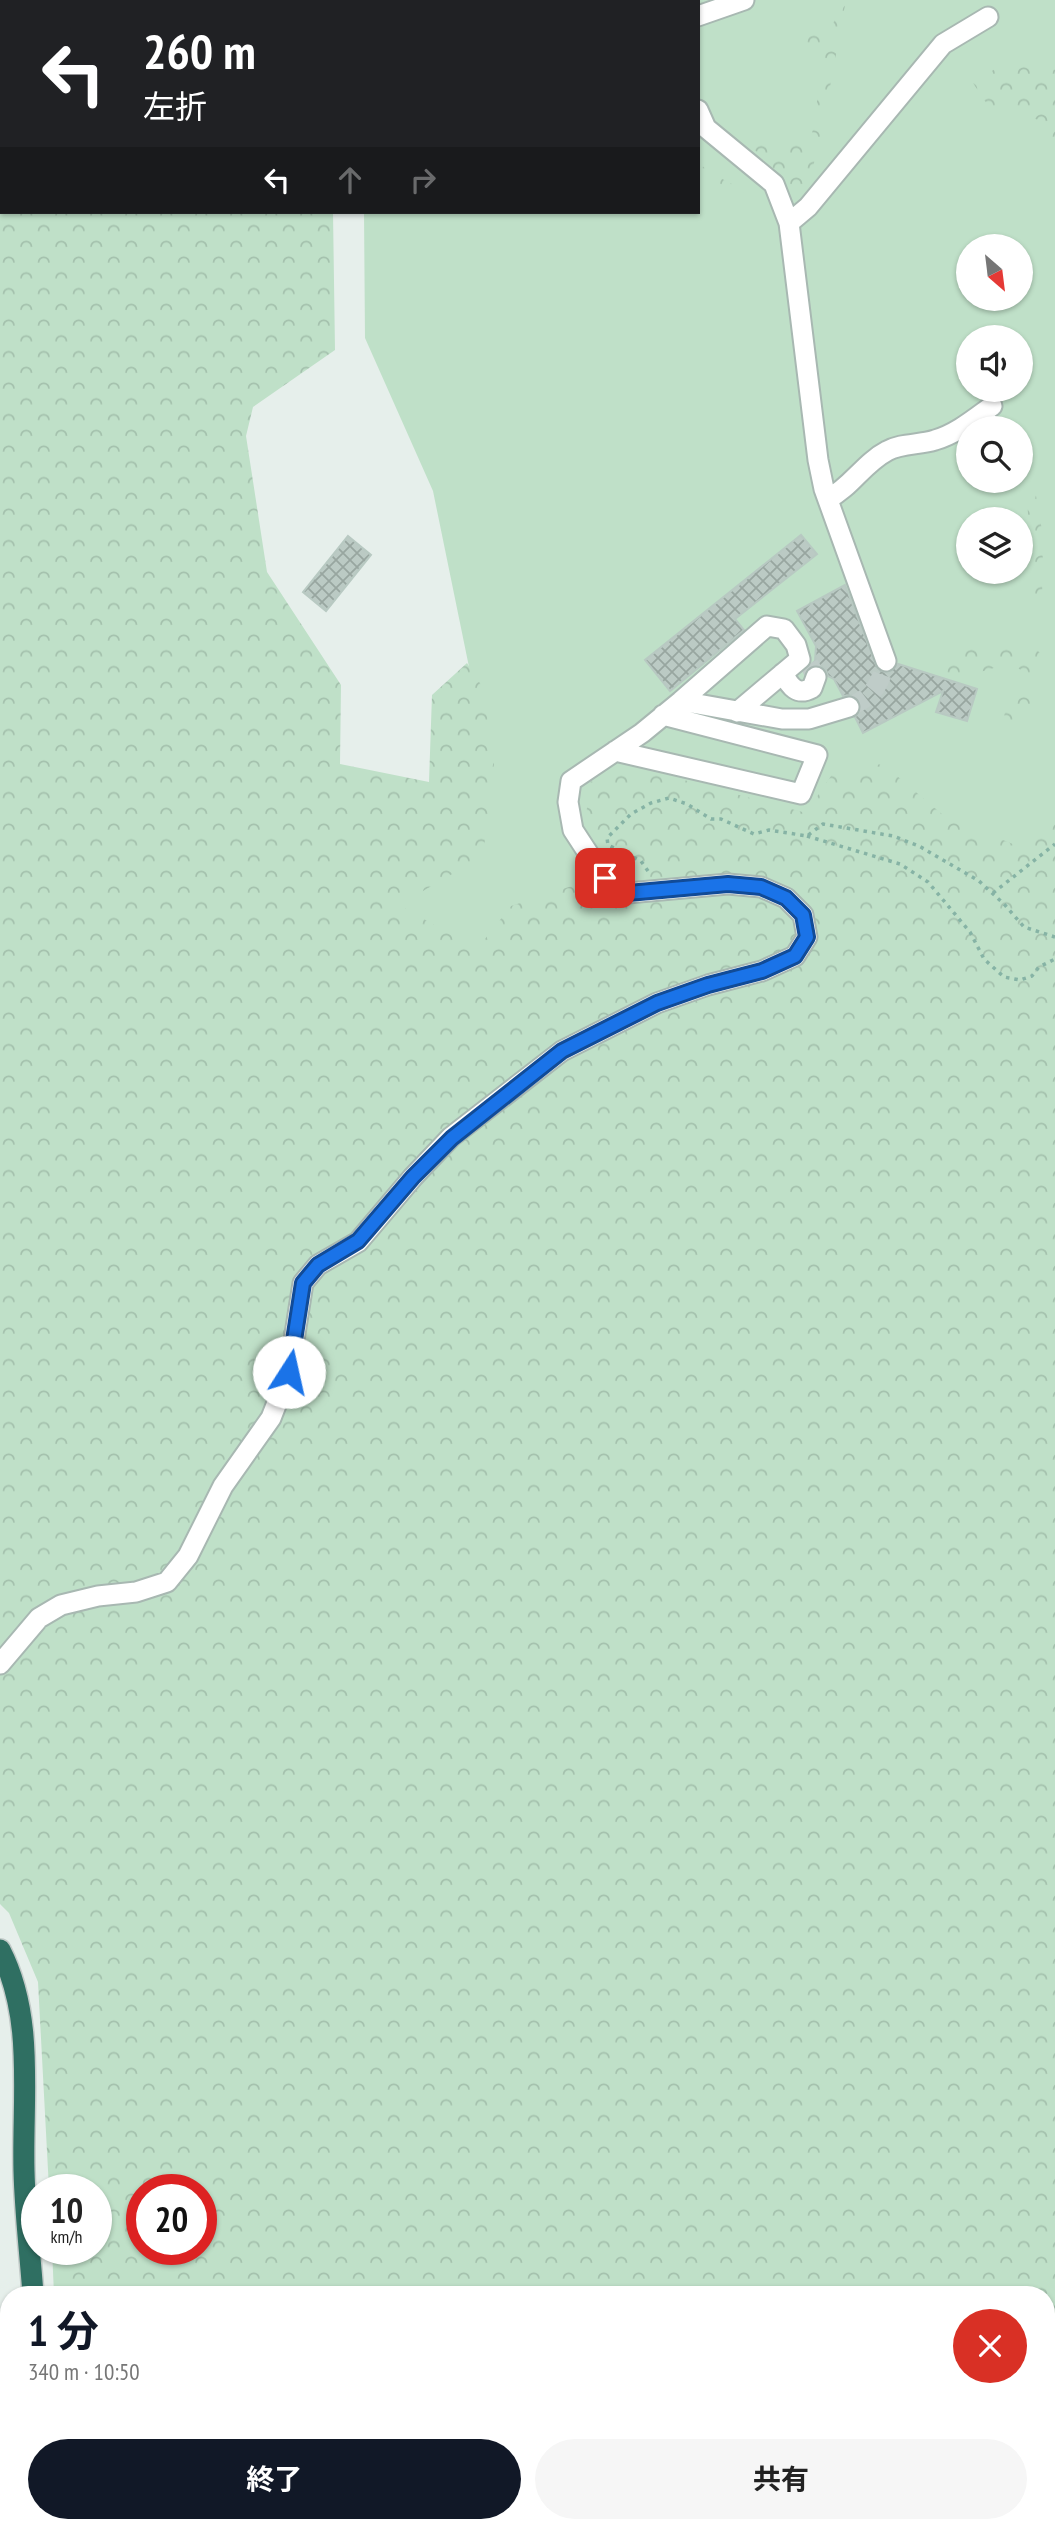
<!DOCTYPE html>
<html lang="ja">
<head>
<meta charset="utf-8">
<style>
  :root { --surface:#fff; --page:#f6f6f6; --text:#222; --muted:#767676; --accent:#111827 }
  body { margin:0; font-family:"PT Sans Narrow","Noto Sans JP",sans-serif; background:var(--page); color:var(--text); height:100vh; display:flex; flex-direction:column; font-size:26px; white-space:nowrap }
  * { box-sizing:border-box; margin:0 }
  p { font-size:23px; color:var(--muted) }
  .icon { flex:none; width:38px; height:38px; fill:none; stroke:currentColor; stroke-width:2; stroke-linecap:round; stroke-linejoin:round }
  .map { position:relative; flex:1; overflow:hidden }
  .panel { position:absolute; left:0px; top:2286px; width:1055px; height:247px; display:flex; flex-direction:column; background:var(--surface); border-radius:28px 28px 0 0; box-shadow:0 2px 5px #0004 }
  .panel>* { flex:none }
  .hud { position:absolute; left:0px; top:0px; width:700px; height:214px; box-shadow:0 2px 5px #0004; background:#202124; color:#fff; overflow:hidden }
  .needle { width:46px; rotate:152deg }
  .buttons { position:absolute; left:956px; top:234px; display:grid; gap:14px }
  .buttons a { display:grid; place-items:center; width:77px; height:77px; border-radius:50%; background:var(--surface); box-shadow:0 2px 5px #0004; font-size:35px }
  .speed { position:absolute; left:21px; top:2174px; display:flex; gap:14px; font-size:35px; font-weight:700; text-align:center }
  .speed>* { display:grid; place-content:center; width:91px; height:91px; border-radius:50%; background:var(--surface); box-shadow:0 2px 5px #0004; line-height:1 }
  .speed small { font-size:18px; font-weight:400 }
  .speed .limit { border:10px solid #d22; background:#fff; color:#111 }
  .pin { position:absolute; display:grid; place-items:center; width:60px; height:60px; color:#fff; margin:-30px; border-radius:14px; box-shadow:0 4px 10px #0006 }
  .me { position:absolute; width:77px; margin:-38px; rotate:10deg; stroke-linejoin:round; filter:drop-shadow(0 0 5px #0008) }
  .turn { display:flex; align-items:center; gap:24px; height:147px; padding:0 28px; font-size:32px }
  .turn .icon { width:91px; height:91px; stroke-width:2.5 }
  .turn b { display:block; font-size:49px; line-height:60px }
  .lanes { display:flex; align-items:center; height:66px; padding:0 28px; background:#0003; justify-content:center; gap:35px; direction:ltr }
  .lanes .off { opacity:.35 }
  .round { display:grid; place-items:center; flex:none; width:74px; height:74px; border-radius:37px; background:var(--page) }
  .overview { display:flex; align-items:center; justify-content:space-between; height:119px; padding:0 28px }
  h1 { font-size:42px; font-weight:700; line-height:52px; color:var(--accent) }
  .button { display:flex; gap:14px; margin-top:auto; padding:14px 28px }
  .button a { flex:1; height:80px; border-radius:42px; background:var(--accent); color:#fff; font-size:28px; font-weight:700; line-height:80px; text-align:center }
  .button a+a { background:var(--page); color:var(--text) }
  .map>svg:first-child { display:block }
</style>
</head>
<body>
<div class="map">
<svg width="1055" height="2531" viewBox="0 0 1055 2531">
  <defs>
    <pattern id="forest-crowns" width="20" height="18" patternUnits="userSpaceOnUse" patternTransform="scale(1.75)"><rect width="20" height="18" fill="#bfe0c8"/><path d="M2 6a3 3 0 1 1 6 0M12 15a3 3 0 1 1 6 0" fill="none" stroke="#a4c1ad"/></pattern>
    <pattern id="building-cross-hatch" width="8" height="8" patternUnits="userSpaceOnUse" patternTransform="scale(1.75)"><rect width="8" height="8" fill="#bbcac4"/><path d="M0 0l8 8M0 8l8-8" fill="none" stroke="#98a6a0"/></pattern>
  </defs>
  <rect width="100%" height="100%" fill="#e6efeb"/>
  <path fill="#bfe0c8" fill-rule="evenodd" d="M 525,0 L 1055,0 L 1055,834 L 1013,864 L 794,851 L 611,887 L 469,976 L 367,912 L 477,706 L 433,491 L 365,338 L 364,212 L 698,212 L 698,2 L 523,2 ZM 968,247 L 1020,247 L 1020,299 L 968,299 ZM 968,338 L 1020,338 L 1020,390 L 968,390 ZM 968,429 L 1020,429 L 1020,481 L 968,481 ZM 968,520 L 1020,520 L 1020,572 L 968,572 Z"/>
  <path fill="url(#forest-crowns)" fill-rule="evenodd" d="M 0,0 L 448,0 L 2,2 L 2,212 L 333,212 L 335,350 L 253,407 L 246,436 L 267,572 L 341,685 L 340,764 L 429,782 L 432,695 L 467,663 L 483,688 L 494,764 L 483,856 L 399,905 L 477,949 L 511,906 L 578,884 L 590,782 L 636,767 L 806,813 L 835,770 L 883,764 L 943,815 L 1015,845 L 1055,820 L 1055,2531 L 584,2531 L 569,2524 L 1046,2524 L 1046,2294 L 54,2294 L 52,2249 L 96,2249 L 96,2189 L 49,2189 L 38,1982 L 9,1913 L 0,1904 ZM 142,2189 L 201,2189 L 201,2249 L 142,2249 Z
    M 845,5 L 822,131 L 807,191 L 784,217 L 767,200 L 780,204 L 784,188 L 767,159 L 749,146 L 755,139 L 810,147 L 822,69 L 801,53 L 809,36 L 831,32 L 838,7 Z
    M 1006,62 L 1046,65 L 1055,70 L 1055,147 L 1051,144 L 1043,121 L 989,107 L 973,83 Z
    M 698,162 L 709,172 L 749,193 L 718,191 L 698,186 Z
    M 1035,490 L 1043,536 L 1042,601 L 1032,598 L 1027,494 Z
    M 1009,643 L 1014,653 L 1014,662 L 960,678 L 938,671 L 945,658 L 972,649 Z
    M 1025,646 L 1034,647 L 1041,654 L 1042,668 L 1029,676 L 1018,668 L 1020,654 Z
    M 1021,687 L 1032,695 L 1034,714 L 1011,730 L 1003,722 L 1006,707 Z
    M 274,2524 L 445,2524 L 459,2531 L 264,2531 Z"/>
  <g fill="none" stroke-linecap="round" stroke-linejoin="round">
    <path stroke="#8ec9d4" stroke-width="33" d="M 0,2491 L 9,2497
      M 55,2524 L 74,2531
      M 343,2524 L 386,2531
      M 213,2531 L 243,2524"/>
  </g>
  <path fill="url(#building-cross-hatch)" stroke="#b8c9c2" stroke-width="2" d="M 801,535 L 817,554 L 735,619 L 744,630 L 670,691 L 645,660 Z
    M 348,536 L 371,555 L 326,611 L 303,592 Z
    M 845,585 L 878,670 L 889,673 L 898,664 L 977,689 L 967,721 L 936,712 L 943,691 L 863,733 L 855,717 L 861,709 L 858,699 L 851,695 L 843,696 L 834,679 L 828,676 L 826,670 L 821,666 L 809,667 L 815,661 L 816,646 L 797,611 Z"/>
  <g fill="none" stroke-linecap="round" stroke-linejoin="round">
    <path stroke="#bfccc8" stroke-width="19" stroke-dasharray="19 10" stroke-linecap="butt" d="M 809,664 L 816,677
      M 849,707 C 873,697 880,685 886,661"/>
    <g stroke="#a8b8b2" stroke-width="23">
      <path id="minor" d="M 463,0 L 467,2
        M 585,0 L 587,2
        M 698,16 L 744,0
        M 698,110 L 706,128 L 774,184 L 789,223 L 818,460 L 824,489 L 886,661
        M 789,223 L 808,207 L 943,44 L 988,17
        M 828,499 C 851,487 864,463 887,451 C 901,443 920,445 935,440 C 956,434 974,419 992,406
        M 783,673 C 790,687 797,696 812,688 L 816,677
        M 681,701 L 767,626 L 784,629 L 796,645 L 800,659 L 737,712
        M 615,751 L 801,794 L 817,755 L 663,715
        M 0,1664 L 39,1618 L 61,1605 L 98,1596 L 136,1592 L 167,1582 L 188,1556 L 223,1486 L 271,1418 L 289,1372 L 303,1283 L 318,1265 L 358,1242 L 413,1177 L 451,1137 L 562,1051 L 657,1003 L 708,985 L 762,971 L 795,956 L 807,937 L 803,915 L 786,898 L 761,887 L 728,884 L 628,893 L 605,879 L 573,830 L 568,802 L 571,781 L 642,733 L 681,701 L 782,719 L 809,719 L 849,707"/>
    </g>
    <g stroke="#c2cac8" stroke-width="24">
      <path id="highway" d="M 0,1950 C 35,2018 22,2097 24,2171 C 25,2212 30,2253 33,2294
        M 506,2524 L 522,2531"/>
    </g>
    <path stroke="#86b3a5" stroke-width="3.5" stroke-dasharray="3.5 5" stroke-linecap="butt" d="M 807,836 L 900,864 L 928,882 L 970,932 L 984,959 L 1004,977 L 1020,980 L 1032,976 L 1039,967 L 1055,959
      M 648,871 L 641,861 L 608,845 L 607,838 L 631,814 L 651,803 L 669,798 L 687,804 L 711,819 L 721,819 L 754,834 L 769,830 L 807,836 L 823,824 L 893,836 L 919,846 L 979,881 L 1004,904 L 1024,927 L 1055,937
      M 993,893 L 1055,844"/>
    <use href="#minor" stroke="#fff" stroke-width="19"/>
    <use href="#highway" stroke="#2f6f62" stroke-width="21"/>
  </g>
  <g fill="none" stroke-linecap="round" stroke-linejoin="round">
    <g stroke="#114b97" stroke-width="18">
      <path id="route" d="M 289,1372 L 303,1283 L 318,1265 L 358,1241 L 413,1177 L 452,1138 L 562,1051 L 657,1003 L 708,985 L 762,971 L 795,956 L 807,937 L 803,915 L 786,898 L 761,887 L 728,884 L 628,893 L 605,878"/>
    </g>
    <use href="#route" stroke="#1a73e8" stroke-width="12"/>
  </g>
</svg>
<div class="buttons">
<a><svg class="needle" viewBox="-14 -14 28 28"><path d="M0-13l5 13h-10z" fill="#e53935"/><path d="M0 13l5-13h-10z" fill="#767676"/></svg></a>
<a><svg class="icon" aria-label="sound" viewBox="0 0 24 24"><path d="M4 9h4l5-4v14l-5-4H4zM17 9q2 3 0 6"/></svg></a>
<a><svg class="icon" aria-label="search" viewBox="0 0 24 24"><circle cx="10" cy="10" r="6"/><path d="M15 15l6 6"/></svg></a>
<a><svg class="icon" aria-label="layers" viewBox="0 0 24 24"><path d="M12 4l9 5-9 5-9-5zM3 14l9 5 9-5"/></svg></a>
</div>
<div class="speed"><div>10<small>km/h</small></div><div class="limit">20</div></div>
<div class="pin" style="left:605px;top:878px;background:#d93025"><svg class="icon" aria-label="arrive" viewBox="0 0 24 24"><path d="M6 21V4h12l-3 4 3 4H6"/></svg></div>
<svg class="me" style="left:289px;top:1372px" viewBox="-20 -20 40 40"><circle r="19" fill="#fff"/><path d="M0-13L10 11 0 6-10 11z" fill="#1a73e8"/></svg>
<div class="hud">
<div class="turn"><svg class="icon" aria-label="left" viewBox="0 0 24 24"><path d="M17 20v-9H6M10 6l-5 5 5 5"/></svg><div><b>260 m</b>左折</div></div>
<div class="lanes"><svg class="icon" aria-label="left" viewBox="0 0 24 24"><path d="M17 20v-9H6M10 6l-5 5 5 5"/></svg><svg class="icon off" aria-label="ahead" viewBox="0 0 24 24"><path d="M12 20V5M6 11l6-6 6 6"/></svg><svg class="icon off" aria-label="right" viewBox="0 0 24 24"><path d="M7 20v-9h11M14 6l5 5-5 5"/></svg></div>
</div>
<section class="panel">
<div class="overview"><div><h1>1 分</h1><p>340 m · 10:50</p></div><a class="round" style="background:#d93025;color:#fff"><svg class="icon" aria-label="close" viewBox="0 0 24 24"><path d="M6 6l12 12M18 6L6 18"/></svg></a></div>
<div class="button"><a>終了</a><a>共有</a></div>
</section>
</div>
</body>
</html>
